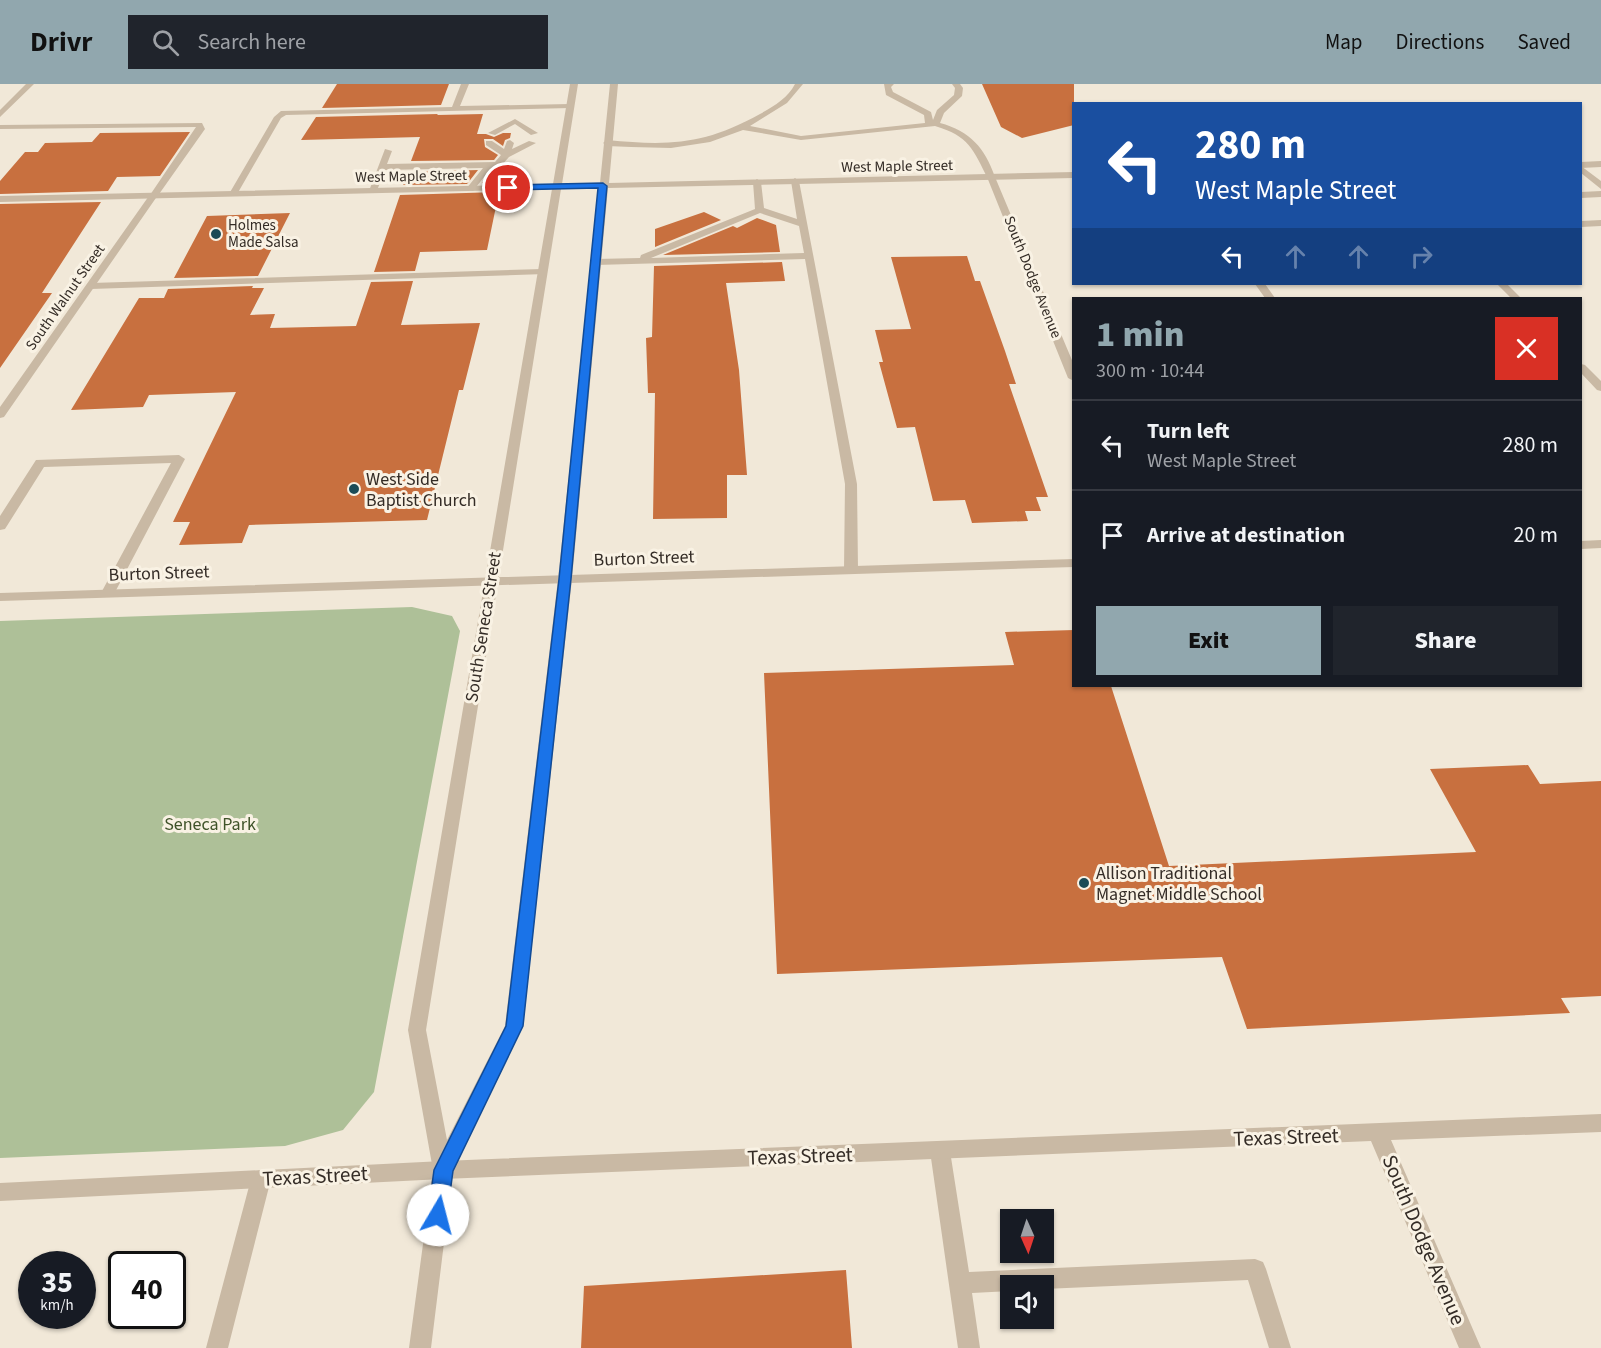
<!DOCTYPE html>
<html lang="en">
<head>
<meta charset="utf-8">
<style>
  :root { --surface:#171b24; --page:#20242c; --text:#f1f3f6; --muted:#9ea1a6; --line:#363941; --accent:#91a7ae }
  body { margin:0; font-family:"Source Sans 3",sans-serif; background:var(--page); color:var(--text); height:100vh; display:flex; flex-direction:column; font-size:22px; white-space:nowrap }
  * { box-sizing:border-box; margin:0 }
  p { font-size:20px; color:var(--muted) }
  .icon { flex:none; width:33px; height:33px; fill:none; stroke:currentColor; stroke-width:2; stroke-linecap:round; stroke-linejoin:round }
  .map { position:relative; flex:1; overflow:hidden }
  .details { position:absolute; left:1072px; top:213px; width:510px; height:390px; display:flex; flex-direction:column; background:var(--surface); border-radius:0px; box-shadow:0 2px 4px #0004 }
  .details>* { flex:none }
  .top-card { position:absolute; left:1072px; top:18px; width:510px; height:183px; border-radius:0px; box-shadow:0 2px 4px #0004; background:#1a4fa0; color:#fff; overflow:hidden }
  .needle { width:39px; rotate:177deg }
  .tools { position:absolute; left:1000px; top:1125px; display:grid; gap:12px }
  .tools a { display:grid; place-items:center; width:54px; height:54px; border-radius:0px; background:var(--surface); box-shadow:0 2px 4px #0004; font-size:30px }
  .speed { position:absolute; left:18px; top:1167px; display:flex; gap:12px; font-size:30px; font-weight:700; text-align:center }
  .speed>* { display:grid; place-content:center; width:78px; height:78px; border-radius:50%; background:var(--surface); box-shadow:0 2px 4px #0004; line-height:1 }
  .speed small { font-size:15px; font-weight:400 }
  .speed .limit { border:3px solid #111; border-radius:9px; background:#fff; color:#111 }
  .pin { position:absolute; display:grid; place-items:center; width:51px; height:51px; color:#fff; margin:-26px; border:3px solid #fff; border-radius:50%; box-shadow:0 2px 6px #0007 }
  .me { position:absolute; width:66px; margin:-33px; rotate:8deg; stroke-linejoin:round; filter:drop-shadow(0 0 4px #0008) }
  .turn { display:flex; align-items:center; gap:21px; height:126px; padding:0 24px; font-size:27px }
  .turn .icon { width:78px; height:78px; stroke-width:2.5 }
  .turn b { display:block; font-size:42px; line-height:51px }
  .lanes { display:flex; align-items:center; height:57px; padding:0 24px; background:#0003; justify-content:center; gap:30px; direction:ltr }
  .lanes .off { opacity:.35 }
  .round { display:grid; place-items:center; flex:none; width:63px; height:63px; border-radius:0px; background:var(--page) }
  .overview { display:flex; align-items:center; justify-content:space-between; height:102px; padding:0 24px }
  h1 { font-size:36px; font-weight:800; line-height:45px; color:var(--accent) }
  .cta { display:flex; gap:12px; margin-top:auto; padding:12px 24px }
  .cta a { flex:1; height:69px; border-radius:0px; background:var(--accent); color:#111; font-size:24px; font-weight:800; line-height:69px; text-align:center }
  .cta a+a { background:var(--page); color:var(--text) }
  ul { padding:0; list-style:none }
  li { display:flex; align-items:center; gap:18px; height:90px; padding:0 24px; border-top:2px solid var(--line) }
  li div { flex:1 }
  li b { display:block; font-size:22px }
  li em { font-style:normal }
  header { display:flex; align-items:center; gap:36px; box-sizing:border-box; height:84px; padding:0 30px; background:var(--accent); color:#111 }
  header strong { font-size:28px }
  nav { display:flex; gap:33px; margin-inline-start:auto; font-size:21px }
  .search { width:420px; height:54px; background:var(--page); display:flex; align-items:center; gap:15px; box-sizing:border-box; padding:0 21px; border-radius:0px; color:var(--muted); font-size:22px }
  .map>svg:first-child { display:block }
</style>
</head>
<body>
<header>
<strong>Drivr</strong>
<div class="search"><svg class="icon" aria-label="search" viewBox="0 0 24 24"><circle cx="10" cy="10" r="6"/><path d="M15 15l6 6"/></svg>Search here</div>
<nav><a>Map</a><a>Directions</a><a>Saved</a></nav>
</header>
<div class="map">
<svg width="1601" height="1264" viewBox="0 0 1601 1264">
  <rect width="100%" height="100%" fill="#f1e8d8"/>
  <path fill="#aec098" d="M 412,523 L 452,532 L 460,547 L 374,1008 L 343,1046 L 285,1062 L 0,1074 L 0,537 Z"/>
  <path fill="#c8703f" d="M 337,0 L 449,0 L 441,21 L 322,24 Z
    M 982,0 L 1074,0 L 1074,41 L 1022,54 L 1001,43 Z
    M 438,30 L 437,31 L 483,30 L 477,50 L 486,50 L 494,53 L 503,49 L 511,49 L 510,54 L 505,56 L 503,62 L 493,55 L 484,55 L 485,63 L 498,71 L 494,76 L 411,77 L 420,53 L 301,56 L 316,33 Z
    M 190,48 L 160,92 L 117,93 L 108,107 L 0,110 L 0,97 L 25,68 L 38,68 L 45,59 L 92,58 L 100,49 Z
    M 505,81 L 501,99 L 482,99 L 489,90 Z
    M 478,86 L 467,100 L 403,101 L 408,88 Z
    M 499,108 L 487,166 L 420,168 L 415,187 L 374,188 L 400,111 Z
    M 101,118 L 42,209 L 52,209 L 0,284 L 0,120 Z
    M 704,128 L 721,136 L 655,163 L 655,145 Z
    M 290,129 L 258,192 L 174,194 L 207,132 Z
    M 757,134 L 776,141 L 780,168 L 663,171 L 733,142 L 737,144 Z
    M 967,172 L 975,197 L 980,197 L 1005,267 L 1016,300 L 1009,300 L 1048,413 L 1036,413 L 1041,427 L 1025,427 L 1028,437 L 972,439 L 965,416 L 933,417 L 915,343 L 897,344 L 879,278 L 883,278 L 875,246 L 911,245 L 891,173 Z
    M 782,178 L 785,197 L 726,199 L 739,286 L 747,391 L 727,391 L 727,434 L 653,435 L 655,309 L 648,309 L 646,254 L 652,253 L 654,182 Z
    M 413,197 L 401,241 L 480,239 L 463,306 L 459,306 L 427,436 L 249,441 L 242,459 L 179,461 L 190,438 L 173,438 L 236,308 L 149,311 L 143,323 L 71,326 L 139,214 L 164,214 L 168,205 L 253,202 L 252,204 L 264,204 L 250,231 L 275,230 L 270,244 L 356,242 L 371,198 Z
    M 1074,546 L 1074,602 L 1111,602 L 1169,782 L 1476,768 L 1430,685 L 1528,681 L 1540,700 L 1601,697 L 1601,912 L 1561,914 L 1570,929 L 1247,945 L 1222,873 L 777,890 L 764,589 L 1014,581 L 1005,548 Z
    M 846,1186 L 852,1264 L 581,1264 L 584,1202 Z"/>
  <g fill="none" stroke-linecap="round" stroke-linejoin="round">
    <path fill="#c9b9a4" fill-rule="evenodd" d="M 461,0 L 469,0 L 460,22 L 570,20 L 574,22 L 570,24 L 286,31 L 281,34 L 236,112 L 229,110 L 274,33 L 281,27 L 452,23 Z
      M 795,0 L 803,0 L 787,19 L 750,42 L 801,52 L 925,39 L 924,31 L 886,11 L 884,0 L 894,0 L 891,3 L 893,8 L 931,28 L 933,36 L 937,26 L 954,11 L 955,4 L 952,0 L 960,0 L 963,4 L 962,12 L 944,29 L 940,39 C 970,47 985,64 995,93 L 988,95 C 973,65 969,52 935,42 L 801,56 L 743,46 L 710,58 L 671,64 L 631,63 L 607,62 L 603,59 L 607,56 C 669,62 704,61 760,30 C 774,22 788,14 795,0 Z
      M 515,35 L 538,49 L 531,51 L 515,40 L 495,51 L 488,49 Z
      M 202,39 L 205,45 L 157,113 L 154,114 L 150,111 L 196,43 L 0,45 L 0,41 Z
      M 510,56 L 514,59 L 512,65 L 529,57 L 536,59 L 509,73 L 500,83 L 488,88 L 473,107 L 466,105 L 483,84 L 385,86 L 376,109 L 369,107 L 385,65 L 392,67 L 387,80 L 495,78 L 501,71 L 486,61 L 486,57 L 492,57 L 504,65 L 507,57 Z
      M 1581,82 L 1601,97 L 1601,105 L 1581,89 Z
      M 757,95 L 761,98 L 764,124 L 797,135 L 791,97 L 795,94 L 799,97 L 857,400 L 858,486 L 851,490 L 844,486 L 845,400 L 805,175 L 596,181 L 591,178 L 596,175 L 640,174 L 641,171 L 755,125 L 753,98 ZM 760,129 L 799,142 L 804,169 L 651,174 Z
      M 1601,107 L 1601,113 L 1581,114 L 1581,108 Z
      M 1601,136 L 1601,142 L 1581,143 L 1581,137 Z
      M 542,185 L 547,188 L 545,190 L 91,205 L 86,202 L 91,199 Z
      M 1255,200 L 1265,200 L 1275,214 L 1265,214 Z
      M 179,371 L 185,375 L 113,512 L 108,513 L 101,509 L 171,379 L 44,383 L 5,445 L 0,446 L 0,432 L 36,376 Z
      M 940,1058 L 947,1061 L 950,1067 L 969,1188 L 1255,1175 L 1263,1178 L 1266,1185 L 1291,1264 L 1269,1264 L 1248,1196 L 1044,1205 L 1044,1202 L 1011,1202 L 1011,1207 L 972,1209 L 980,1264 L 958,1264 L 930,1067 L 933,1061 Z
      M 261,1086 L 268,1088 L 271,1095 L 228,1264 L 206,1264 L 251,1095 L 254,1088 Z"/>
    <path fill="#c9b9a4" fill-rule="evenodd" d="M 26,0 L 34,0 L 0,33 L 0,26 Z
      M 991,90 L 995,93 L 1074,281 L 1074,297 L 1068,294 L 987,93 Z
      M 151,109 L 158,111 L 4,333 L 0,334 L 0,323 Z
      M 1497,200 L 1507,200 L 1521,214 L 1511,214 Z
      M 1581,280 L 1585,281 L 1601,297 L 1601,307 L 1597,306 L 1581,289 Z
      M 1601,456 L 1601,464 L 1581,465 L 1581,457 Z
      M 1074,475 L 1074,483 L 0,517 L 0,509 Z
      M 1601,1030 L 1601,1048 L 1391,1056 L 1481,1264 L 1459,1264 L 1371,1057 L 443,1095 L 0,1117 L 0,1099 L 443,1077 Z"/>
    <path fill="#c9b9a4" fill-rule="evenodd" d="M 570,0 L 578,0 L 562,100 L 600,99 L 610,0 L 618,0 L 609,99 L 1074,88 L 1074,94 L 608,104 L 572,495 L 523,942 L 453,1086 L 431,1264 L 409,1264 L 433,1086 L 408,946 L 552,105 L 0,118 L 0,112 L 553,100 ZM 599,104 L 558,495 L 505,942 L 447,1056 L 426,946 L 561,105 Z
      M 1601,77 L 1601,83 L 1581,84 L 1581,78 Z"/>
  </g>
  <path fill="#1a73e8" stroke="#114b97" stroke-width="1.5" d="M 603,99 L 607,102 L 571,495 L 523,942 L 453,1087 L 447,1131 L 444,1137 L 438,1139 L 431,1137 L 428,1131 L 434,1086 L 506,942 L 559,495 L 598,104 L 508,106 L 504,104 L 508,101 Z"/>
  <g fill="#1b4b56" stroke="#f9f2e4" stroke-width="2">
    <circle cx="216" cy="150" r="6"/>
    <circle cx="354" cy="405" r="6"/>
    <circle cx="1084" cy="799" r="6"/>
  </g>
  <g text-anchor="middle" stroke-width="6" stroke-linejoin="round" paint-order="stroke">
    <g font-size="15" fill="#342c26" stroke="#f9f2e4">
      <text transform="translate(897 82) rotate(-1)" y="5">West Maple Street</text>
      <text transform="translate(411 92) rotate(-1)" y="5">West Maple Street</text>
      <text transform="translate(1033 193) rotate(68)" y="5">South Dodge Avenue</text>
      <text transform="translate(65 213) rotate(-55)" y="5">South Walnut Street</text>
    </g>
    <g font-size="15" fill="#342c26" stroke="#f9f2e4" text-anchor="start">
      <text x="228" y="146">Holmes<tspan x="228" dy="17">Made Salsa</tspan></text>
    </g>
    <g font-size="18" fill="#342c26" stroke="#f9f2e4" text-anchor="start">
      <text x="366" y="401">West Side<tspan x="366" dy="21">Baptist Church</tspan></text>
      <text x="1096" y="795">Allison Traditional<tspan x="1096" dy="21">Magnet Middle School</tspan></text>
    </g>
    <g font-size="18" fill="#342c26" stroke="#f9f2e4">
      <text transform="translate(644 474) rotate(-2)" y="6">Burton Street</text>
      <text transform="translate(159 489) rotate(-2)" y="6">Burton Street</text>
      <text transform="translate(483 543) rotate(-81)" y="6">South Seneca Street</text>
    </g>
    <g font-size="18" fill="#3f5329" stroke="#f9f2e4">
      <text x="210" y="746">Seneca Park</text>
    </g>
    <g font-size="21" fill="#342c26" stroke="#f9f2e4">
      <text transform="translate(1286 1053) rotate(-2)" y="7">Texas Street</text>
      <text transform="translate(800 1072) rotate(-2)" y="7">Texas Street</text>
      <text transform="translate(315 1092) rotate(-3)" y="7">Texas Street</text>
      <text transform="translate(1424 1156) rotate(67)" y="7">South Dodge Avenue</text>
    </g>
  </g>
</svg>
<div class="tools">
<a><svg class="needle" viewBox="-14 -14 28 28"><path d="M0-13l5 13h-10z" fill="#e53935"/><path d="M0 13l5-13h-10z" fill="#9ea1a6"/></svg></a>
<a><svg class="icon" aria-label="sound" viewBox="0 0 24 24"><path d="M4 9h4l5-4v14l-5-4H4zM17 9q2 3 0 6"/></svg></a>
</div>
<div class="speed"><div>35<small>km/h</small></div><div class="limit">40</div></div>
<div class="pin" style="left:508px;top:104px;background:#d93025"><svg class="icon" aria-label="arrive" viewBox="0 0 24 24"><path d="M6 21V4h12l-3 4 3 4H6"/></svg></div>
<svg class="me" style="left:438px;top:1131px" viewBox="-20 -20 40 40"><circle r="19" fill="#fff"/><path d="M0-13L10 11 0 6-10 11z" fill="#1a73e8"/></svg>
<div class="top-card">
<div class="turn"><svg class="icon" aria-label="left" viewBox="0 0 24 24"><path d="M17 20v-9H6M10 6l-5 5 5 5"/></svg><div><b>280 m</b>West Maple Street</div></div>
<div class="lanes"><svg class="icon" aria-label="left" viewBox="0 0 24 24"><path d="M17 20v-9H6M10 6l-5 5 5 5"/></svg><svg class="icon off" aria-label="ahead" viewBox="0 0 24 24"><path d="M12 20V5M6 11l6-6 6 6"/></svg><svg class="icon off" aria-label="ahead" viewBox="0 0 24 24"><path d="M12 20V5M6 11l6-6 6 6"/></svg><svg class="icon off" aria-label="right" viewBox="0 0 24 24"><path d="M7 20v-9h11M14 6l5 5-5 5"/></svg></div>
</div>
<section class="details">
<div class="overview"><div><h1>1 min</h1><p>300 m · 10:44</p></div><a class="round" style="background:#d93025;color:#fff"><svg class="icon" aria-label="close" viewBox="0 0 24 24"><path d="M6 6l12 12M18 6L6 18"/></svg></a></div>
<ul>
<li><svg class="icon" aria-label="left" viewBox="0 0 24 24"><path d="M17 20v-9H6M10 6l-5 5 5 5"/></svg><div><b>Turn left</b><p>West Maple Street</p></div><em>280 m</em></li>
<li><svg class="icon" aria-label="arrive" viewBox="0 0 24 24"><path d="M6 21V4h12l-3 4 3 4H6"/></svg><div><b>Arrive at destination</b></div><em>20 m</em></li>
</ul>
<div class="cta"><a>Exit</a><a>Share</a></div>
</section>
</div>
</body>
</html>
